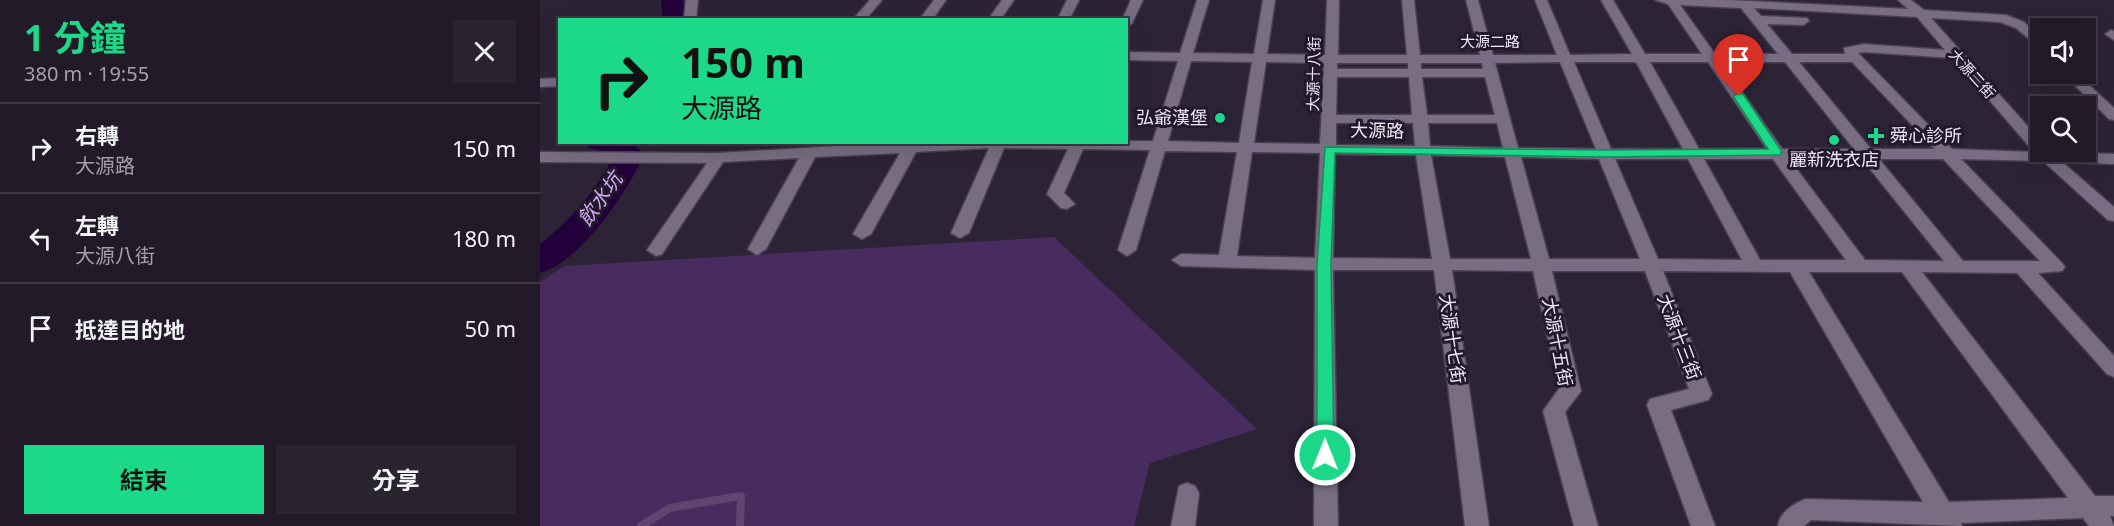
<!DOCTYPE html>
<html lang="zh-TW">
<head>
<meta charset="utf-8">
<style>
  :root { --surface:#221a28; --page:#2a2330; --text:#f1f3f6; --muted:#a2a1a8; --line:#3f3845; --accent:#1bd988 }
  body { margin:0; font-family:"Noto Sans","Noto Sans TC",sans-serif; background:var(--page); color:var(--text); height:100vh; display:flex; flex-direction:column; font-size:22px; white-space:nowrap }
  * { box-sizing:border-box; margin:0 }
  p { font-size:20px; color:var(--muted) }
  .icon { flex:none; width:33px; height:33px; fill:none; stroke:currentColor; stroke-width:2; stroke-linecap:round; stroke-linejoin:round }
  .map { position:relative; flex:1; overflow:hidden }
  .sheet { display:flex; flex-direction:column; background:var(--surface); width:540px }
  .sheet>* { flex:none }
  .banner { position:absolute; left:18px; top:18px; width:570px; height:126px; border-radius:0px; box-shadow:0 6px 24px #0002,0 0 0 2px var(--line); background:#1bd988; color:#111; overflow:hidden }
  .controls { position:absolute; left:1490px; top:18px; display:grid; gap:12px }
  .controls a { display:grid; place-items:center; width:66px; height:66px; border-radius:0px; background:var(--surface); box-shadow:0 6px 24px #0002,0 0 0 2px var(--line); font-size:30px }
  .pin { position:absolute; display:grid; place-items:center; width:51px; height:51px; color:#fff; margin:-62px -26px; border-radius:50% 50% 50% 0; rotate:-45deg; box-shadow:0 0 6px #0007 }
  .pin .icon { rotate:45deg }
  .me { position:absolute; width:66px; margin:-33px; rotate:0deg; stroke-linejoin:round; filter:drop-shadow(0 0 4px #0008) }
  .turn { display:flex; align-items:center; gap:21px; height:126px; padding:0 24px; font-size:27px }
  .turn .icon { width:78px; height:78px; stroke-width:2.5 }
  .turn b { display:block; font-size:42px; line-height:51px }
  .round { display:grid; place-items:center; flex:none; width:63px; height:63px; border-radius:0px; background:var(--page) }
  .summary { display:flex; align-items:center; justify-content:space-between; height:102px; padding:0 24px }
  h1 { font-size:36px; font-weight:700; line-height:45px; color:var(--accent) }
  .cta { display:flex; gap:12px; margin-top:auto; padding:12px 24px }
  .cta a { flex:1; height:69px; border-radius:0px; background:var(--accent); color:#111; font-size:24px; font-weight:700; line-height:69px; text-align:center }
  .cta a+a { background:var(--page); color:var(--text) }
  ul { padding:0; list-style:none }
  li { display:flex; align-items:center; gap:18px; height:90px; padding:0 24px; border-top:2px solid var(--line) }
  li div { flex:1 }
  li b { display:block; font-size:22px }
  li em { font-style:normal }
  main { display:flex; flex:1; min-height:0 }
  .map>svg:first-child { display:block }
</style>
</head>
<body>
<main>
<section class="sheet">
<div class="summary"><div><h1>1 分鐘</h1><p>380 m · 19:55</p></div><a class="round"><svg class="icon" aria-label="close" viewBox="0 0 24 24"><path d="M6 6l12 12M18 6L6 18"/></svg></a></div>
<ul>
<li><svg class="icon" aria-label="right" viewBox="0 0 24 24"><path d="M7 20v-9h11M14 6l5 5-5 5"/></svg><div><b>右轉</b><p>大源路</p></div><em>150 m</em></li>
<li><svg class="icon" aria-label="left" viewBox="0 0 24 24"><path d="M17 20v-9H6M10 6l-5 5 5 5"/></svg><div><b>左轉</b><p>大源八街</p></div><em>180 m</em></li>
<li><svg class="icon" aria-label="arrive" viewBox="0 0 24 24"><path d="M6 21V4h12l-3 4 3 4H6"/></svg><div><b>抵達目的地</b></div><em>50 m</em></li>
</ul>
<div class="cta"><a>結束</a><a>分享</a></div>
</section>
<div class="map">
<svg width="1574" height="526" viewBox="0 0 1574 526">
  <rect width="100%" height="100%" fill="#2d2336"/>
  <path fill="#482c5f" d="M 514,237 L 717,429 L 610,463 L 594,526 L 0,526 L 0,282 L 24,266 Z"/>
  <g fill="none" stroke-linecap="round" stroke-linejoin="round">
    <path stroke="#604572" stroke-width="8" d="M 101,526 L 130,508 L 201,496 L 200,526"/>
    <path fill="#24003b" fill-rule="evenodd" d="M 121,0 L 143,0 L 147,20 L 123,20 Z
      M 45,142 L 92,142 L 104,155 C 87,192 41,262 0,273 L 0,244 C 30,221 56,191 73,157 L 69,152 L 49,148 Z"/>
    <g stroke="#494151" stroke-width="3">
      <path id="minor" d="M 146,0 L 158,0 L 156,20 L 144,20 Z
        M 330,0 L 342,0 L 325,20 L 317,20 L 315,17 Z
        M 394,0 L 406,0 L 392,20 L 379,20 Z
        M 462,0 L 474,0 L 460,20 L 448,20 Z
        M 527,0 L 539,0 L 529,20 L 517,20 Z
        M 591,0 L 603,0 L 592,23 L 586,27 L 586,20 L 582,20 Z
        M 657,0 L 669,0 L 653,53 L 714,54 L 723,0 L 735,0 L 727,54 L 785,55 L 787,0 L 799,0 L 798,55 L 867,55 L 862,0 L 874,0 L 880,55 L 940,55 L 926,0 L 938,0 L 953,55 L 1017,55 L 995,0 L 1007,0 L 1030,55 L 1092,54 L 1061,0 L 1073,0 L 1105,54 L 1162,54 L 1128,4 L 1115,0 L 1188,0 L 1368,9 L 1358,0 L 1371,0 L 1384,10 L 1466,15 L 1484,22 L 1500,37 L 1500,48 L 1476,28 L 1460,22 L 1391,18 L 1500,140 L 1500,152 L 1574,154 L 1574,164 L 1522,162 L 1574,207 L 1574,221 L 1568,220 L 1503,161 L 1421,159 L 1522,263 L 1525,267 L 1522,271 L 1498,273 L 1574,356 L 1574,377 L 1567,374 L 1477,273 L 1382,272 L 1555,496 L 1574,496 L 1574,516 L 1570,516 L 1574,526 L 1549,526 L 1543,518 L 1421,523 L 1422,526 L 1271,520 L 1264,526 L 1238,526 C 1239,513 1254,503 1266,499 L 1383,502 L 1250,272 L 1123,271 L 1172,394 L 1168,400 L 1131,410 L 1175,526 L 1151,526 L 1107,405 L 1110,399 L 1149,389 L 1105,271 L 1012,271 L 1041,391 L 1025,412 L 1058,526 L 1034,526 L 1003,411 L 1019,389 L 993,271 L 912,270 L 949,526 L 925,526 L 894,270 L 793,270 L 798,526 L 774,526 L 775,270 L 641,266 L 632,260 L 641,254 L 679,255 L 697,152 L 625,151 L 596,250 L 587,256 L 578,250 L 610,150 L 543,149 L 524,193 L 535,204 L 527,209 L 521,208 L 507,194 L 528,149 L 464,148 L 429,233 L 420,238 L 411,233 L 449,148 L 376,152 L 331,234 L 322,239 L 313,234 L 360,153 L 275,157 L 226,249 L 217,255 L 208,249 L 259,158 L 183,162 L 122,254 L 116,256 L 107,250 L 167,163 L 0,162 L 0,152 L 178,153 L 366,142 L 613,141 L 638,61 L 586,60 L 586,52 L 640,53 ZM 1140,5 L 1201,8 L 1238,54 L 1175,54 ZM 1214,8 L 1377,17 L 1405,50 L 1324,44 L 1304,48 L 1305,54 L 1252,54 L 1227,24 L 1263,25 L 1269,21 L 1267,18 L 1221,16 ZM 1324,52 L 1413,58 L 1494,152 L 1412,149 L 1318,53 ZM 651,61 L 712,62 L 699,143 L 628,141 ZM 726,62 L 784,63 L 780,144 L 714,143 ZM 1020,62 L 1056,149 L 978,148 L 955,63 ZM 1034,62 L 1096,62 L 1143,149 L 1071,149 ZM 1110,62 L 1168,62 L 1227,149 L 1159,149 ZM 1181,62 L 1245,62 L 1314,149 L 1242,149 ZM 1259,62 L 1312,62 L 1395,149 L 1331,149 ZM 797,63 L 868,63 L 868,69 L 797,69 ZM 881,63 L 942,63 L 943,69 L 881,69 ZM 797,77 L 869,77 L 872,115 L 796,115 ZM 882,77 L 945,77 L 955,115 L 887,115 ZM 796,123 L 873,123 L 875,146 L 796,145 ZM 888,123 L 957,123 L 963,148 L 890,146 ZM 712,152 L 780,153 L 775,258 L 697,256 ZM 795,154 L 876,155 L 892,259 L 793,258 ZM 891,155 L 965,157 L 991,259 L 910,259 ZM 981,157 L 1059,159 L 1100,259 L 1009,259 ZM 1075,159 L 1148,159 L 1202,260 L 1118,259 ZM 1164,159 L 1233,159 L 1306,260 L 1220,260 ZM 1249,159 L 1322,159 L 1404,261 L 1325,260 ZM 1339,159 L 1403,159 L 1500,261 L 1423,261 ZM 1269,272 L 1362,272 L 1528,498 L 1409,502 Z
        M 1571,30 L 1574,31 L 1574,40 L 1565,34 Z
        M 1523,74 L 1537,74 L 1574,108 L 1574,120 L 1569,119 Z
        M 20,78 L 20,86 L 0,87 L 0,79 Z
        M 647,483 L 655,486 L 659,493 L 655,526 L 631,526 L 639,486 Z"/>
    </g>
    <use href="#minor" fill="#786d83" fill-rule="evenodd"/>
  </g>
  <path fill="#1bd988" stroke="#128d58" stroke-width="1.5" d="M 1199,93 L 1203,94 L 1242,152 L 1240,155 L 1065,157 L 795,153 L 791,264 L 794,455 L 791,460 L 779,460 L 777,455 L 777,264 L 785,147 L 1065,150 L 1228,149 L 1193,96 Z"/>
  <g fill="#1bd988" stroke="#23192c" stroke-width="2">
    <circle cx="680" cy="118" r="6"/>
    <path d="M1333 127h6v6h6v6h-6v6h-6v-6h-6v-6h6z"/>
    <circle cx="1294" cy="140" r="6"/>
  </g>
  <g text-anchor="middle" stroke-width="6" stroke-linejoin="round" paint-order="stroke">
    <g font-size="15" fill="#ede7f4" stroke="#23192c">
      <text x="950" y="47">大源二路</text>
      <text transform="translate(774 74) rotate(-89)" y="5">大源十八街</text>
      <text transform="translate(1432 74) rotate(48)" y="5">大源二街</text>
    </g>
    <g font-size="18" fill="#ede7f4" stroke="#23192c" text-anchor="end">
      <text x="668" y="124">弘爺漢堡</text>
      <text x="1350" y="142" text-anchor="start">舜心診所</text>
      <text x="1294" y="166" text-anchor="middle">麗新洗衣店</text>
    </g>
    <g font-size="18" fill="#ede7f4" stroke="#23192c">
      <text transform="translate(837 131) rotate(1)" y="6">大源路</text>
      <text transform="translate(1139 337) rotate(69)" y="6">大源十三街</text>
      <text transform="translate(912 339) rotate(82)" y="6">大源十七街</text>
      <text transform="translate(1017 342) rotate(79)" y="6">大源十五街</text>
    </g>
    <g font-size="20" font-style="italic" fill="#d2adf5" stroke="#23192c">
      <text transform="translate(60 199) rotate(-54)" y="7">飲水坑</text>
    </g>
  </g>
</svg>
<div class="controls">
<a><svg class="icon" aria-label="sound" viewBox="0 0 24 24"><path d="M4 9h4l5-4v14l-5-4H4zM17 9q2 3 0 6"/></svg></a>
<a><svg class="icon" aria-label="search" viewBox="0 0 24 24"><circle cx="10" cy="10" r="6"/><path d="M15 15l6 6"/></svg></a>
</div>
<div class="pin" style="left:1199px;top:96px;background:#d93025"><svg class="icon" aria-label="arrive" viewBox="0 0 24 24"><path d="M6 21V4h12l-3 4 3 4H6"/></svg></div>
<svg class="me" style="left:785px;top:455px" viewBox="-20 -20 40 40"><circle r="17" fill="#1bd988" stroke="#fff" stroke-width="3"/><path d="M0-11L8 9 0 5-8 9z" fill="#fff"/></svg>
<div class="banner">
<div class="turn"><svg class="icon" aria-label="right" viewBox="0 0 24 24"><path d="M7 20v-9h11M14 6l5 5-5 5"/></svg><div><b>150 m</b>大源路</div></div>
</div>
</div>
</main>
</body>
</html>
